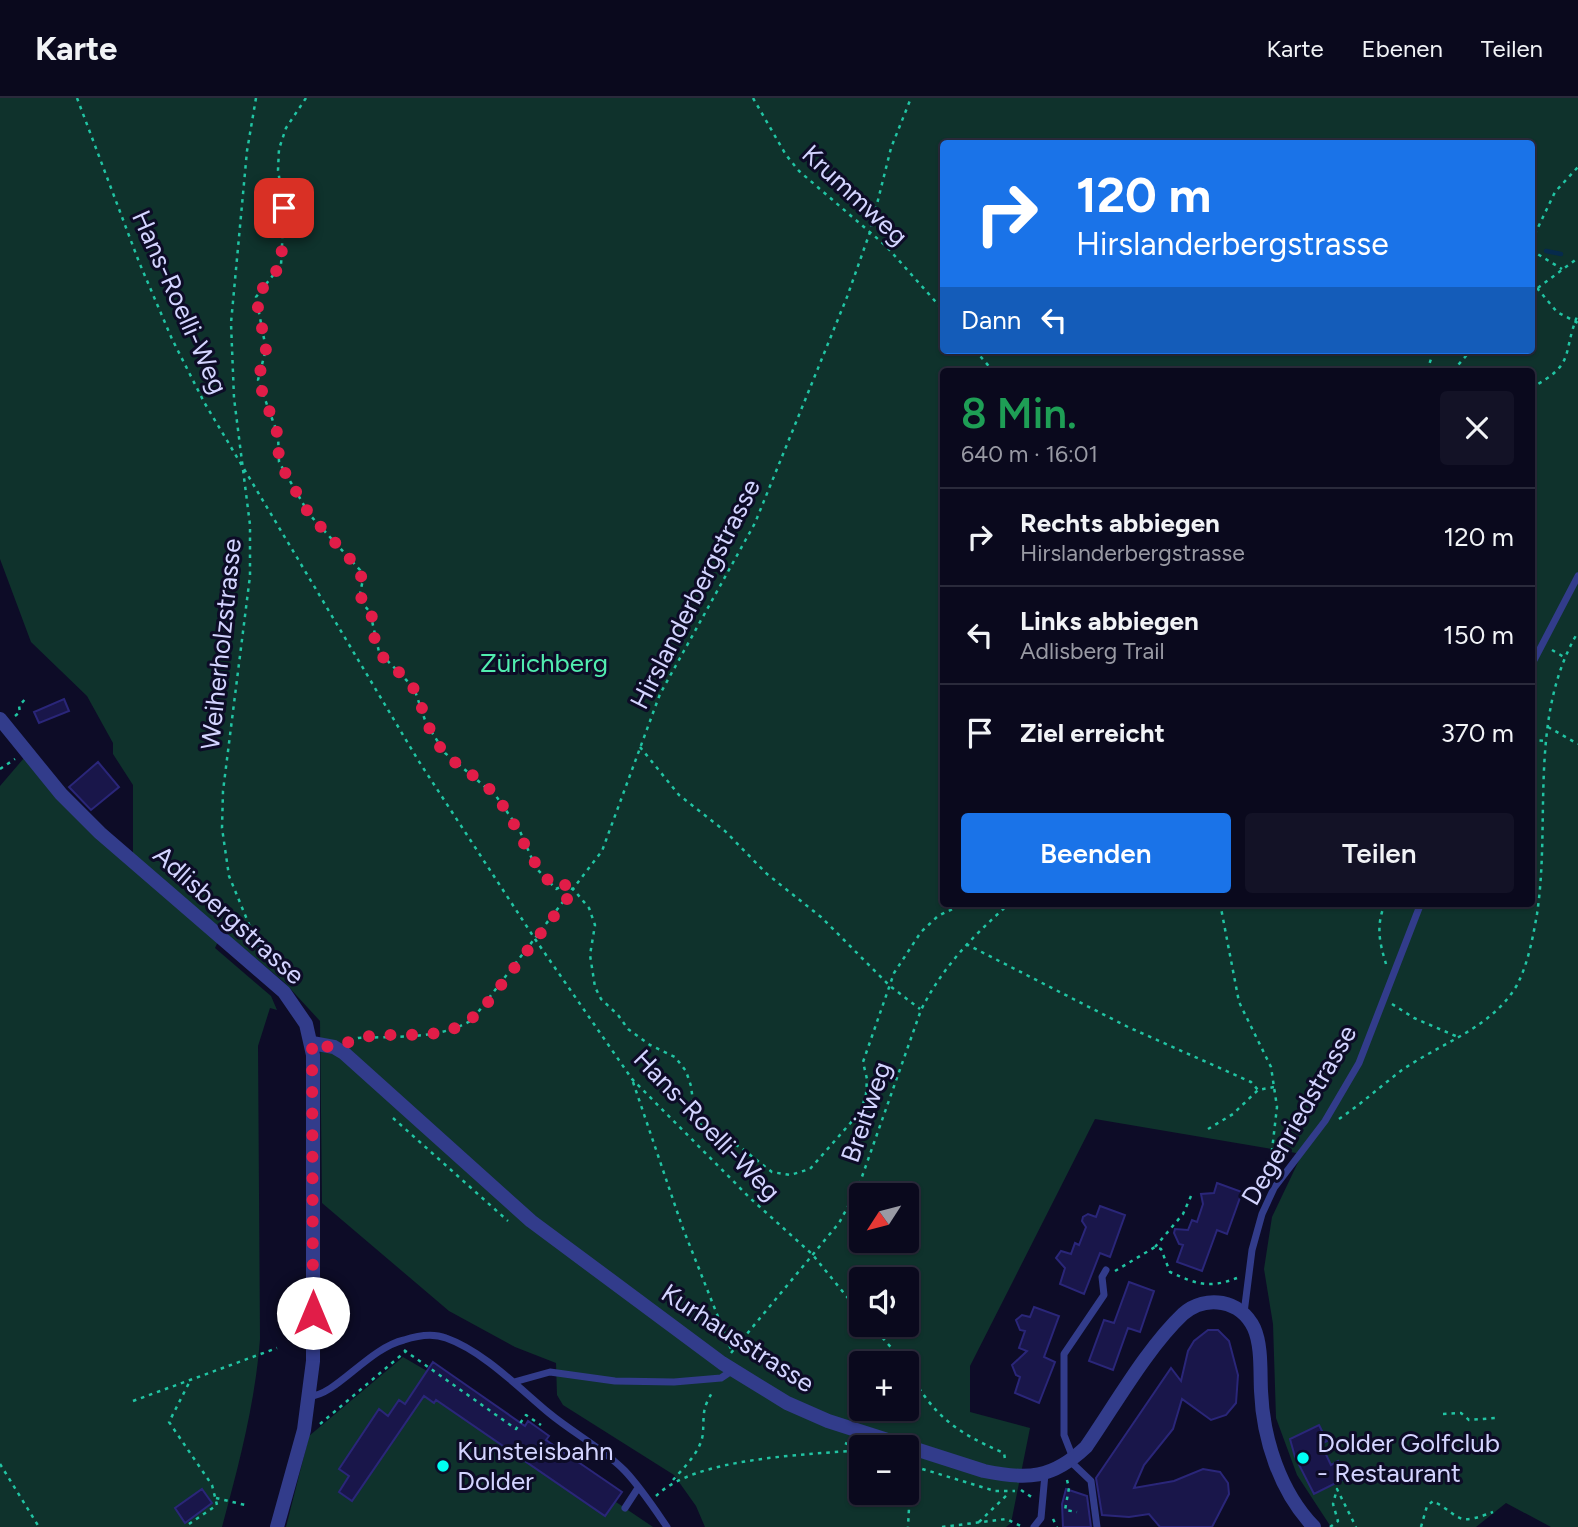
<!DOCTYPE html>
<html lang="de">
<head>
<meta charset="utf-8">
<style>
  :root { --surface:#0a091d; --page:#131226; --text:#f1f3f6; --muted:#999aa4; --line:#2a2a3b; --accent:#1a73e8 }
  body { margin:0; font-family:Figtree,sans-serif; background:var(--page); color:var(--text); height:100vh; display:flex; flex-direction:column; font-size:26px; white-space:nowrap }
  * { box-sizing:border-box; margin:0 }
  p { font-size:23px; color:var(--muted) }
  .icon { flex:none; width:38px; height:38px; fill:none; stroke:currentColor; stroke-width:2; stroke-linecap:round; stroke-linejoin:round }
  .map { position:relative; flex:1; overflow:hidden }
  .side { position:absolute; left:940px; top:270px; width:595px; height:539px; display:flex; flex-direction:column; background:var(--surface); border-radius:7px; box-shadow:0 2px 5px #0004,0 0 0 2px var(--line) }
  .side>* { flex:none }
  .guide { position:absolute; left:940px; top:42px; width:595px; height:214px; border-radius:7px; box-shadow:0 2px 5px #0004,0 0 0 2px var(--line); background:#1a73e8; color:#fff; overflow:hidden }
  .needle { width:46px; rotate:234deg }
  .tools { position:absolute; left:849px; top:1085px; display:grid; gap:14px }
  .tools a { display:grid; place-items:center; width:70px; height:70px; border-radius:7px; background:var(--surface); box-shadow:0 2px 5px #0004,0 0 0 2px var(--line); font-size:35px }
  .pin { position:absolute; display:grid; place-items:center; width:60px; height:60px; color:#fff; margin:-30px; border-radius:14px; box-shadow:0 4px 10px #0006 }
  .me { position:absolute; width:77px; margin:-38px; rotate:0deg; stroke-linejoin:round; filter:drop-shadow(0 0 5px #0008) }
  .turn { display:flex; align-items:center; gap:24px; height:147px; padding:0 21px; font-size:32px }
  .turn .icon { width:91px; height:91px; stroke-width:2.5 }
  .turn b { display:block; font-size:49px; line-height:60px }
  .then { display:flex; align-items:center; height:66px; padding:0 21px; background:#0003; gap:14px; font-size:26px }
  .round { display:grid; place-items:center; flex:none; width:74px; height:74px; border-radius:7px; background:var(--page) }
  .overview { display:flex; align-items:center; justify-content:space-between; height:119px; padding:0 21px }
  h1 { font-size:42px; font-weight:600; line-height:52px; color:#1e9e55 }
  .primary-button { display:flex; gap:14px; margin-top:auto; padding:14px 21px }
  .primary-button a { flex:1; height:80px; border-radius:7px; background:var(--accent); color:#fff; font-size:28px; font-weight:600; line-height:80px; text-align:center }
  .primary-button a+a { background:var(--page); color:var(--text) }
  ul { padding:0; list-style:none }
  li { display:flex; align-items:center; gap:21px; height:98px; padding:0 21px; border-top:2px solid var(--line) }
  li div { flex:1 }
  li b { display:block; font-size:26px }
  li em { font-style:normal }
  header { display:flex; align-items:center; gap:42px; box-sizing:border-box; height:98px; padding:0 35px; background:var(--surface); border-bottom:2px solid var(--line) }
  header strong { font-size:33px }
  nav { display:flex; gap:38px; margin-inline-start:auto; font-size:24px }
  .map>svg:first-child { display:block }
</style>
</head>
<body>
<header>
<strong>Karte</strong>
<nav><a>Karte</a><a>Ebenen</a><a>Teilen</a></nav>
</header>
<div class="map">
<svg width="1578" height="1429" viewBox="0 0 1578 1429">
  <rect width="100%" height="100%" fill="#0d0c27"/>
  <path fill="#0f322c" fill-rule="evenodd" d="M 0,0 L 1578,0 L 1578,1429 L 1551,1429 L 1506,1405 L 1476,1429 L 1331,1429 L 1297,1377 L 1276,1320 L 1273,1226 L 1264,1171 L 1272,1119 L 1302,1056 L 1095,1021 L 970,1268 L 970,1314 L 1030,1330 L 1011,1425 L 1006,1429 L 705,1429 L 696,1408 L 674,1377 L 563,1307 L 557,1297 L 556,1265 L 515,1249 L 449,1213 L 322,1105 L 320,923 L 285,885 L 223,833 L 215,850 L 271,898 L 277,912 L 270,910 L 258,948 L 260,1241 C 255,1306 239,1366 222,1429 L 0,1429 L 0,688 L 24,660 L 133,756 L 133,687 L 113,656 L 113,645 L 87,598 L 31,544 L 0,461 ZM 943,46 L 1531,46 L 1531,252 L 943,252 ZM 943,273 L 1531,273 L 1531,805 L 943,805 ZM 861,1097 L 906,1097 L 906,1143 L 861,1143 ZM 861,1181 L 906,1181 L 906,1227 L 861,1227 ZM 861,1265 L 906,1265 L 906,1311 L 861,1311 ZM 861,1349 L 906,1349 L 906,1395 L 861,1395 Z
    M 403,1259 L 427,1273 L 433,1264 L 525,1328 L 528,1323 L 549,1338 L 547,1343 L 622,1394 L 616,1404 L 653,1429 L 286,1429 L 309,1338 Z"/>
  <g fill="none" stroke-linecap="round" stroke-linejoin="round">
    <path stroke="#062a4c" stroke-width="4.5" d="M 1546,153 L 1561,156"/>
  </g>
  <path fill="#19164a" stroke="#2a2679" stroke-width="2" d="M 64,601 L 69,613 L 39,625 L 34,614 Z
    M 98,664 L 119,689 L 91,712 L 69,689 Z
    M 1217,1085 L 1242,1094 L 1227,1136 L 1217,1132 L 1202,1173 L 1177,1164 L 1183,1147 L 1179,1146 L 1174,1135 L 1175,1131 L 1188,1132 L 1192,1122 L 1197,1124 L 1203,1106 L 1201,1096 L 1214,1095 Z
    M 1100,1108 L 1125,1117 L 1110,1159 L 1100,1155 L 1084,1196 L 1060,1186 L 1065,1170 L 1056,1160 L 1061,1153 L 1071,1156 L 1075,1145 L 1079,1147 L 1086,1129 L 1082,1123 L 1083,1119 L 1088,1116 L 1096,1119 Z
    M 1129,1184 L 1154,1193 L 1140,1234 L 1128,1230 L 1113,1272 L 1089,1263 L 1104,1222 L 1114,1225 Z
    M 1034,1209 L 1059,1218 L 1044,1259 L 1055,1264 L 1039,1305 L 1015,1295 L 1020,1279 L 1016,1277 L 1012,1267 L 1027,1253 L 1019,1250 L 1025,1233 L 1020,1232 L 1016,1222 L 1022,1217 L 1030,1219 Z
    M 1208,1232 L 1218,1232 L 1229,1243 L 1238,1277 L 1236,1305 L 1226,1317 L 1211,1322 L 1182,1301 L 1173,1331 L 1144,1367 L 1134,1390 L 1174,1383 L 1203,1371 L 1220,1374 L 1228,1385 L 1229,1396 L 1212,1429 L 1160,1429 L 1149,1416 L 1129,1419 L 1102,1417 L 1096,1380 L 1171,1270 L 1181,1283 L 1188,1253 L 1194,1243 Z
    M 433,1264 L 525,1328 L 528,1323 L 538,1330 L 549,1338 L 546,1342 L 622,1394 L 605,1418 L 436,1302 L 434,1305 L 424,1298 L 352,1403 L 339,1394 L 349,1378 L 339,1371 L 379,1311 L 388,1318 L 399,1302 L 405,1306 Z
    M 1319,1327 L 1327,1343 L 1321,1346 L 1331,1367 L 1338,1363 L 1346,1380 L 1314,1396 L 1295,1359 L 1290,1341 Z
    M 202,1391 L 212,1405 L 185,1425 L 175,1410 Z
    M 1066,1391 L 1087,1398 L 1091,1429 L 1063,1429 L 1062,1406 Z"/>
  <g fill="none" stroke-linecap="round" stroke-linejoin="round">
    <path stroke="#21c4a3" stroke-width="2.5" stroke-dasharray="3.5 5" stroke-linecap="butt" d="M 77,0 L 139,164 L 172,241 L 204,304 L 418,662 L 535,841 L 632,981 L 751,1101 L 812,1156 L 861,1216
      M 256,0 L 247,53 L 231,225 L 234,300 L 250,427 L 250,478 L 223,693 L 222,730 L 229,778 L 260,853
      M 306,0 L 286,30 L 279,51 L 278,72 L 284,110 L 281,167 L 256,199 L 266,251 L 258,282 L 278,337 L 279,364 L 309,416 L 360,472 L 363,481 L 360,496 L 363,506 L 370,514 L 379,554 L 414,590 L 426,625 L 445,655 L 496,698 L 519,731 L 536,770 L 556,791 L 565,787 L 574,792 L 589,810 L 595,827 L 590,857 L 595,889 L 601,901 L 618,917 L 628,931 L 650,947 L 675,959 L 686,973 L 691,988 L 695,1019 L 704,1031 L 740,1049 L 772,1074 L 790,1077 L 810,1071 L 861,1013 L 866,996 L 867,981 L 863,964 L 894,875 L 921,834 L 938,818 L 965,805
      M 753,0 L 786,57 L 799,73 L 886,148 L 943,212
      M 1531,144 L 1555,94 L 1578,69
      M 1531,152 L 1562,171
      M 1537,190 L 1557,214 L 1578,225
      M 1531,195 L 1578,160
      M 975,252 L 993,273
      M 1427,273 L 1434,252
      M 1453,273 L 1471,252
      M 1531,290 C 1577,265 1561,258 1578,216
      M 1552,552 L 1564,559
      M 15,618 L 20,614 L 19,608 L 27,599
      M 1548,629 L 1578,646
      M 1531,642 L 1547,643
      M 640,649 L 679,697 L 725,733 L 767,776 L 821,819 L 890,888 L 920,911
      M 0,671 L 15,661
      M 1220,805 L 1239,904 L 1271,969 L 1277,1009 L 1269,1078
      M 1385,805 C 1376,828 1379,843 1386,866
      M 966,846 L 1128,929 L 1251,984 L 1258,992
      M 1392,906 L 1414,920 L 1458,939
      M 350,943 L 358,940 C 395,938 439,942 472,922 L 602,753 L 660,596 L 755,425 L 847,199 L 870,134 L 891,50 L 911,0
      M 633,984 L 682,1128 L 732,1254
      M 393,1020 L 508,1123
      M 1339,1021 C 1361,1006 1381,988 1402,972 C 1441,945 1492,930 1517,887 C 1528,866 1533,839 1537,816 C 1551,723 1528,618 1578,534
      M 1208,1031 L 1233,1016 L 1258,992 L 1274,989
      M 1155,1149 L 1183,1116 L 1191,1098
      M 1115,1173 L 1155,1149 L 1161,1151 L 1170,1174 C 1197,1186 1208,1191 1237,1180
      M 871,1227 L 905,1265
      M 404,1252 L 516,1331 L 526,1317 L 541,1327
      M 731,1255 L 839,1125 L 858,1090 L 921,912 C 943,868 974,837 1010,805
      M 906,1268 C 932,1317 955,1334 1004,1355 L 1005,1361
      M 133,1303 L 277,1250
      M 1443,1316 L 1461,1315 L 1469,1322 L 1495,1320
      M 320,1326 L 405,1254
      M 845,1345 L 861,1352
      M 0,1366 L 39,1429
      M 906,1366 L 995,1393 L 1015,1393
      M 673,1382 C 684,1369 701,1354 703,1335 C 704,1315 702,1311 713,1293
      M 1067,1382 L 1069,1390 L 1065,1412 L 1077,1414
      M 1021,1392 L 1033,1400
      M 906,1395 L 909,1410 L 908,1429
      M 656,1398 C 695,1359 807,1357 861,1352
      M 216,1400 L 245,1407
      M 1053,1421 L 1057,1429
      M 979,1424 L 1009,1395
      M 189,1426 L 217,1407 L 212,1387 L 169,1324 L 191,1281
      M 942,1429 L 1006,1421 L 1023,1429
      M 1330,1429 L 1338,1423 L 1333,1406 L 1337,1391 L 1356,1429
      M 1421,1429 L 1427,1408 L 1433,1403 C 1462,1418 1454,1429 1493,1414"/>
    <path stroke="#323c8b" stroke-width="7" d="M 1531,568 L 1578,478
      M 1244,1215 L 1252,1152 L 1262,1116 L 1274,1090 L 1325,1023 L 1359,965 L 1421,805
      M 514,1284 L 550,1274 L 615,1283 L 674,1284 L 721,1280 L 733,1272
      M 310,1298 C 335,1298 369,1250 404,1242 C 416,1238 433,1235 446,1240 C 483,1253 519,1290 549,1315 C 573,1335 604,1351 625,1373 C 641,1390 654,1410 667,1429
      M 1073,1360 L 1064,1337 L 1064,1256 L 1104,1197 L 1102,1179 L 1106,1172
      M 1070,1363 L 1091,1383 L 1097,1429
      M 625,1410 L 638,1390
      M 1034,1429 L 1041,1420 L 1045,1376"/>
    <path stroke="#323c8b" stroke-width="14" d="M 0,621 L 61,696 L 100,735 L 284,894 L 306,926 L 313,957 L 313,1263 L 304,1332 L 277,1429
      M 312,945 L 334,949 L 344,955 L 531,1123 L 722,1265 L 787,1305 L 828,1323 L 984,1373 C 1027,1382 1052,1381 1086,1349 C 1115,1307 1147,1250 1183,1216 C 1206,1196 1241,1202 1254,1230 C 1262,1248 1260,1274 1261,1293 C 1263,1341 1280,1394 1314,1429"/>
  </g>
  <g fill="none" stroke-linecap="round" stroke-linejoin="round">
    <path stroke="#e11d48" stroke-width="12" stroke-dasharray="0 21.6" d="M 284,110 L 281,167 L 256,199 L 266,251 L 258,282 L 278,337 L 279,364 L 309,416 L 360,472 C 363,482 359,489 361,498 C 362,506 369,509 371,516 C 375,528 372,542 379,553 C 387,568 407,577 415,593 C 425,614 428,637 445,655 C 461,672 485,682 498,701 C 520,730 529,766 556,790 L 565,787 L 574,792 L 485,908 C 445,951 408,930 359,940 C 350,942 342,949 333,949 C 326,949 319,946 312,945 L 313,1215"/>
  </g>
  <g fill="#00fef2" stroke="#0d0c27" stroke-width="2.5">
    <circle cx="1303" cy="1360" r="7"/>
    <circle cx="443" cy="1368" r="7"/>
  </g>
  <g text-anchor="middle" stroke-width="6" stroke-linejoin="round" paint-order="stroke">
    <g font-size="26" fill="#d3d4ff" stroke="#0d0c27">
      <text transform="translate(855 97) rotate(43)" y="9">Krummweg</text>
      <text transform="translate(180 204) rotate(66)" y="9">Hans-Roelli-Weg</text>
      <text transform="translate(695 496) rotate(-63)" y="9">Hirslanderbergstrasse</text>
      <text transform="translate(221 546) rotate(-84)" y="9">Weiherholzstrasse</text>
      <text transform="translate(229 817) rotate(42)" y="9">Adlisbergstrasse</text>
      <text transform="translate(866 1014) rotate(-71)" y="9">Breitweg</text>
      <text transform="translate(1299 1017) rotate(-60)" y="9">Degenriedstrasse</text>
      <text transform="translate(707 1027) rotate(46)" y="9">Hans-Roelli-Weg</text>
      <text transform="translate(738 1240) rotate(33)" y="9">Kurhausstrasse</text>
    </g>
    <g font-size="26" fill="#51edaf" stroke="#0d0c27">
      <text x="544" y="574">Zürichberg</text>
    </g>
    <g font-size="26" fill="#d3d4ff" stroke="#0d0c27" text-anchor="start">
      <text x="1317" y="1354">Dolder Golfclub<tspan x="1317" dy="30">- Restaurant</tspan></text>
      <text x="457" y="1362">Kunsteisbahn<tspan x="457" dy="30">Dolder</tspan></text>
    </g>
  </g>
</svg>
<div class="tools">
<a><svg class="needle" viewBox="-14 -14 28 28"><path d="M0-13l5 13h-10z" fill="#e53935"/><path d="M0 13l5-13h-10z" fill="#999aa4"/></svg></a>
<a><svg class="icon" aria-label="sound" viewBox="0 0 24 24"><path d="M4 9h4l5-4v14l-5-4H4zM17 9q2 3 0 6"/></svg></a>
<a>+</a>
<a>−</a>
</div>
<div class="pin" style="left:284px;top:110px;background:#d93025"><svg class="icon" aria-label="arrive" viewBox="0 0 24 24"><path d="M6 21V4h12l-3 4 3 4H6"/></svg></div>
<svg class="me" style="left:313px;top:1215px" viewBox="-20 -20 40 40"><circle r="19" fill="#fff"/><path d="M0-13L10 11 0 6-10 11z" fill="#e11d48"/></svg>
<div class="guide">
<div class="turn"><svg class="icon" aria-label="right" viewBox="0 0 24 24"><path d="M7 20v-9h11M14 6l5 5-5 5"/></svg><div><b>120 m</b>Hirslanderbergstrasse</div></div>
<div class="then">Dann<svg class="icon" aria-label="left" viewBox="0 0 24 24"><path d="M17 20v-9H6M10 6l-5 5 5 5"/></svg></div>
</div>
<section class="side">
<div class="overview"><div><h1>8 Min.</h1><p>640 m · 16:01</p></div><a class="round"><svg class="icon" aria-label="close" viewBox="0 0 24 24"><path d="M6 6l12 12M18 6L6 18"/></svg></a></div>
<ul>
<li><svg class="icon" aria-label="right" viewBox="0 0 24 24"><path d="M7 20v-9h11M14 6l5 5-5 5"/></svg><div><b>Rechts abbiegen</b><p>Hirslanderbergstrasse</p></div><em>120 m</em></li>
<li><svg class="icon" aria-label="left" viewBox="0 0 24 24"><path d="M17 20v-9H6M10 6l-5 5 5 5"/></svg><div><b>Links abbiegen</b><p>Adlisberg Trail</p></div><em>150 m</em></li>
<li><svg class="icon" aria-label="arrive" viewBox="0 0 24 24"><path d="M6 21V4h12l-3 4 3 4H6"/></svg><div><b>Ziel erreicht</b></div><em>370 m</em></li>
</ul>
<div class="primary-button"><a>Beenden</a><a>Teilen</a></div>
</section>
</div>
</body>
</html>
